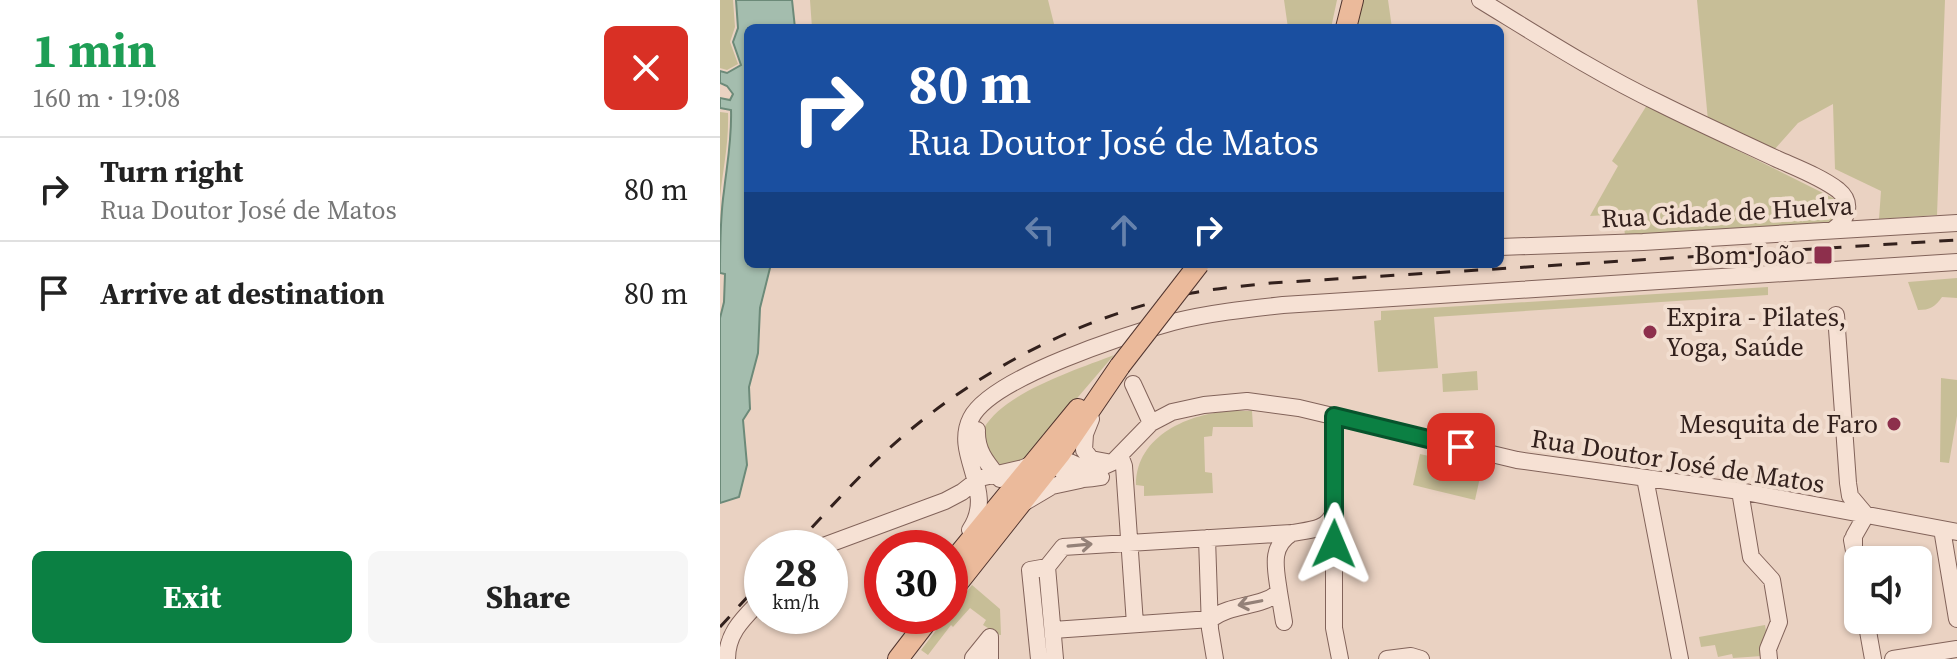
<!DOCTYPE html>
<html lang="en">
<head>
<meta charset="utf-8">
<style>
  :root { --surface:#fff; --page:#f6f6f6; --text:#222; --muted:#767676; --line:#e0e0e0; --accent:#0b8043 }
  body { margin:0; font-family:"Source Serif 4",serif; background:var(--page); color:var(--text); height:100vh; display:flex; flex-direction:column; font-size:30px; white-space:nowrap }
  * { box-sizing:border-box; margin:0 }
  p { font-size:26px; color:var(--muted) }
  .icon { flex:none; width:44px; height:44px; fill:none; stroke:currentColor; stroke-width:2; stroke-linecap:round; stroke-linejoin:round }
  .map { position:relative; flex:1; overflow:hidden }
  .drawer { display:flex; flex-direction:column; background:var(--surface); width:720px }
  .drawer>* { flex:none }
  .hud { position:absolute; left:24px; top:24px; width:760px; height:244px; border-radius:12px; box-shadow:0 2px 6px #0004; background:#1a4fa0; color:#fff; overflow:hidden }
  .controls { position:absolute; left:1124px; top:546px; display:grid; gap:16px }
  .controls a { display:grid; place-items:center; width:88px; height:88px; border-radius:12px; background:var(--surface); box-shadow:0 2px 6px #0004; font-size:40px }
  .speed { position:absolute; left:24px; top:530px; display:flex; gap:16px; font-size:40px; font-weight:700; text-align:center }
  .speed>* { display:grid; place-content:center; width:104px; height:104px; border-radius:50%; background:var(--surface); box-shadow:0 2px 6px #0004; line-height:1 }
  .speed small { font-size:20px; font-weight:400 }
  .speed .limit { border:12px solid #d22; background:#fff; color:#111 }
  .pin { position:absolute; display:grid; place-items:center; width:68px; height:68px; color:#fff; margin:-34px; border-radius:16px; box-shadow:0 4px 12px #0006 }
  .me { position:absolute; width:88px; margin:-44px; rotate:1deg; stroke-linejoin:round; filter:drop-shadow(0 0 6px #0008) }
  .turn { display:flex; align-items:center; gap:28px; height:168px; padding:0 32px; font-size:36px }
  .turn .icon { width:104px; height:104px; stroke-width:2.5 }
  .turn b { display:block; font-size:56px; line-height:68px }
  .lanes { display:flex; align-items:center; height:76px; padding:0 32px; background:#0003; justify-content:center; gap:40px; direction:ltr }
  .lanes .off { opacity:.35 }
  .round { display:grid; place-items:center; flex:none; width:84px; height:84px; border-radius:12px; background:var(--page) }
  .summary { display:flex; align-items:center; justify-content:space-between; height:136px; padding:0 32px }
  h1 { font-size:48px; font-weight:700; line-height:60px; color:#1e9e55 }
  .primary-button { display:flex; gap:16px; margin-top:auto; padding:16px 32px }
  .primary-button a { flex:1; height:92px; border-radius:12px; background:var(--accent); color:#fff; font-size:32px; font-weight:700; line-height:92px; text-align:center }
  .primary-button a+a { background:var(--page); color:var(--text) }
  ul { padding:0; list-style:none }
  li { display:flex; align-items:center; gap:24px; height:104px; padding:0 32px; border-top:2px solid var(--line) }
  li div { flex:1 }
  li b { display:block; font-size:30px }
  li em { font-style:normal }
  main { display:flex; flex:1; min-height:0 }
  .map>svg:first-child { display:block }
</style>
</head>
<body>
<main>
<section class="drawer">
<div class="summary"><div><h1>1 min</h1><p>160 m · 19:08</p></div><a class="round" style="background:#d93025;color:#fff"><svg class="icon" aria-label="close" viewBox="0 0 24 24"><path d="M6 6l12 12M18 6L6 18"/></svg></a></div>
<ul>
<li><svg class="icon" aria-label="right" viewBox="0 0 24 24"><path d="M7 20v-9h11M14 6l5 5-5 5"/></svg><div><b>Turn right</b><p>Rua Doutor José de Matos</p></div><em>80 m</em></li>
<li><svg class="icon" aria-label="arrive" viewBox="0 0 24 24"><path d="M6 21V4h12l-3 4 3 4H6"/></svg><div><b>Arrive at destination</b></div><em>80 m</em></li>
</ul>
<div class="primary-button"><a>Exit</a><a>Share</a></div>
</section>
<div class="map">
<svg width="1237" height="659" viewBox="0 0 1237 659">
  <rect width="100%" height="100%" fill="#ead2c2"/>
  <path fill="#c7be97" d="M 0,0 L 13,0 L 15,27 L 10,42 L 18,64 L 7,70 L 0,68 Z
    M 90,0 L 328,0 L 335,28 L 92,28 Z
    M 564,0 L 617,0 L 611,28 L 568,28 Z
    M 643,0 L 668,0 L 672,28 L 637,28 Z
    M 977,0 L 1225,0 L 1217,215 L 1159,219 L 1161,191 L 1115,169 L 1113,104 L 1078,123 L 1053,151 L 988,121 Z
    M 927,105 L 1117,200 L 1122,207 L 1121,215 L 1109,225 L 905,236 L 903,214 L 870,216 L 898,166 L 892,161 Z
    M 0,112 L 8,113 C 9,144 3,168 0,198 Z
    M 1237,278 L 1237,298 L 1222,297 C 1215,307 1210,310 1198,310 L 1188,282 Z
    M 1048,287 L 1048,295 L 714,317 L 718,368 L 658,372 L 654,321 L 661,320 L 661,311 Z
    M 394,355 L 305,459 L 284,467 C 269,456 265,447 264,428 C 285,392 356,370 394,355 Z
    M 757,371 L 758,390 L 723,392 L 722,374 Z
    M 1221,378 L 1237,380 L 1237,416 L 1229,463 L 1220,462 Z
    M 512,411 L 532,411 L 533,427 L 493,427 L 492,436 L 484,437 L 485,472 L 492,473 L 493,493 L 424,496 L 424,486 L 416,485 C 416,435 470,413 512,411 Z
    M 700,454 L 762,468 L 755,500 L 693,485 Z
    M 252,585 L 280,609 L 281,635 L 265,632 L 268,628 L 263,625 L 266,620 L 250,608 L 233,627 L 231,625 L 208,655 L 201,650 L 227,616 L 230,616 L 230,612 Z
    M 1045,625 L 1047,637 L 1040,646 L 1042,656 L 1013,658 L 1012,654 L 998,657 L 995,645 L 981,647 L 979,637 Z"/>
  <path fill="#a4bdae" stroke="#6c8a79" stroke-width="2" d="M 16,0 L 72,0 L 75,28 L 28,28 L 28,264 L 51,264 L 40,308 L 38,353 L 29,387 L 30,409 L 23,420 L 27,465 L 19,497 L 0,503 L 0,318 L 4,302 L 5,274 L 0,273 C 0,245 0,218 4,191 C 7,164 12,139 11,110 L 0,108 L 0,98 L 10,100 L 13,94 L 7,86 L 0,83 L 0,71 L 7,73 L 21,65 L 13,42 L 18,28 Z"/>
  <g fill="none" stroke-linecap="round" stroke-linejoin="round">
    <g stroke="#82635a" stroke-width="18">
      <path id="minor" d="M 760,0 C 819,36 878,74 941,104 C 979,123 1019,141 1057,159 C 1077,168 1101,177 1118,190 C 1134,203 1127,220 1113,230
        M 780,247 L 923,242 L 1237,223
        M 1116,315 L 1128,483 L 1130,496 L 1146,515 L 1134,536 L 1134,550
        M 413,384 L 431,423
        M 614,416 L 614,628 L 620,659
        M 371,419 L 365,434 L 364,450 L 371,459 L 387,462
        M 257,430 C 256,451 267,463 280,479
        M 337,450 C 335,479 356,482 381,477
        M 400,455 L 404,466 L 415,624
        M 925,478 L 960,659
        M 1020,491 L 1031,557 L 1052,580 L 1059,622 L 1048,649 L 1049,659
        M 305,502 L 332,486 L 360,480
        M 1222,529 L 1237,619
        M 250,530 C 277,490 232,455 251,418 C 272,377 409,334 453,322 C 489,313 526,309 563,305 L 1237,262
        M 487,538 L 490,629 L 495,659
        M 1132,540 L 1138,573
        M 98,548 L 225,501 L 242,492 L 260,478 L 303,468 L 327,458 L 343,459 L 363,468 L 382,467 L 393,462 L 431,423 L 452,412 L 484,405 L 527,401 L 579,408 L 797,460 L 1020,491 L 1237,532
        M 559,592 L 564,622
        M 1146,620 L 1153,659
        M 333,630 L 491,619 C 512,603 541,608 559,592 C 556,569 549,547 572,533
        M 253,658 L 270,637 L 270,659
        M 7,659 C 7,632 24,618 42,599
        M 319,659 L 310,570 L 327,567
        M 335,659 L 327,567 L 343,547 L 572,533 C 589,530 609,530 614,511
        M 667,659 L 691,656 L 701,659
        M 1173,659 L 1237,649"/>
    </g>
    <g stroke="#50342e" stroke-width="22">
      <path id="major" d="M 626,28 L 633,0
        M 230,565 L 358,409
        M 230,593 L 340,454 L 400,366
        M 178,659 L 211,616"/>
    </g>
    <use href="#minor" stroke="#f6e1d4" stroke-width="16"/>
    <use href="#major" stroke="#ebba9b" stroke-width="20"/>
    <path stroke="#33211d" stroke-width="3" stroke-dasharray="14 14" stroke-linecap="butt" d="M 73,548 C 110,508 147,466 189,431 C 269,364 370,314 472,293 C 498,288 525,286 551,283 L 1237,240
      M 0,627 L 42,581"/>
    <g stroke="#50342e" stroke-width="22" stroke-linecap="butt">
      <path id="major-bridge" d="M 400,366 L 479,264"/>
    </g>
    <use href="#major-bridge" stroke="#ebba9b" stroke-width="20"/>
  </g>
  <defs><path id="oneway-shaft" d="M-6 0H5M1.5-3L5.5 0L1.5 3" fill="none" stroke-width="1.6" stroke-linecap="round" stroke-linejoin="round" transform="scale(2)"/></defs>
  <g stroke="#948178">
    <use href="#oneway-shaft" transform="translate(360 545) rotate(-5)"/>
    <use href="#oneway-shaft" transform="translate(530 603) rotate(169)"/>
  </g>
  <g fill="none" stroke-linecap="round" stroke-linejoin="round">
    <g stroke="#07532c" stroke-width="20">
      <path id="route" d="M 614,544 L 614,416 L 741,447"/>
    </g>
    <use href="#route" stroke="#0b8043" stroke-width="14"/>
  </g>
  <g fill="#8d2f4c" stroke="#f2ded0" stroke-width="3">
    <rect x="1093" y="245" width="20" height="20" rx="4"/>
    <circle cx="930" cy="332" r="8"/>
    <circle cx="1174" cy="424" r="8"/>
  </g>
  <g text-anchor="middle" stroke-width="8" stroke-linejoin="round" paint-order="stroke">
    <g font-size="26" fill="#33211d" stroke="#f2ded0">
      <text transform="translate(1007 212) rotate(-3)" y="9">Rua Cidade de Huelva</text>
      <text transform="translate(958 461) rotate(9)" y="9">Rua Doutor José de Matos</text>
    </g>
    <g font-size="26" fill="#33211d" stroke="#f2ded0" text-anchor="end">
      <text x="1085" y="264">Bom João</text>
      <text x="946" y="326" text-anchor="start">Expira - Pilates,<tspan x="946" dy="30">Yoga, Saúde</tspan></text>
      <text x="1158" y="433">Mesquita de Faro</text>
    </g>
  </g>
</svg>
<div class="controls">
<a><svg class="icon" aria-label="sound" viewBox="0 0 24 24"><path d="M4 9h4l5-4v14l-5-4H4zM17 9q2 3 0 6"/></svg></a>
</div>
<div class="speed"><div>28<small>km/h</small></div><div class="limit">30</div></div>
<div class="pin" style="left:741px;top:447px;background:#d93025"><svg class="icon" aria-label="arrive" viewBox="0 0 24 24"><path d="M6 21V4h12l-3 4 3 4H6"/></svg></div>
<svg class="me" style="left:614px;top:544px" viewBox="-20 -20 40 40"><path d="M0-17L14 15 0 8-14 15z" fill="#0b8043" stroke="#fff" stroke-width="4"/></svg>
<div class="hud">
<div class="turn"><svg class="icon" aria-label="right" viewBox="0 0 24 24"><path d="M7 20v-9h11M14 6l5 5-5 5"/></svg><div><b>80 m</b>Rua Doutor José de Matos</div></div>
<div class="lanes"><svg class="icon off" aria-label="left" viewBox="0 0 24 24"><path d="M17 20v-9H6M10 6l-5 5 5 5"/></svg><svg class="icon off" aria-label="ahead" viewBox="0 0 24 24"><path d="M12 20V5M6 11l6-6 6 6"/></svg><svg class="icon" aria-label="right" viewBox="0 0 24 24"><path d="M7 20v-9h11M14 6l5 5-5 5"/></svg></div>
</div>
</div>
</main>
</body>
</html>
